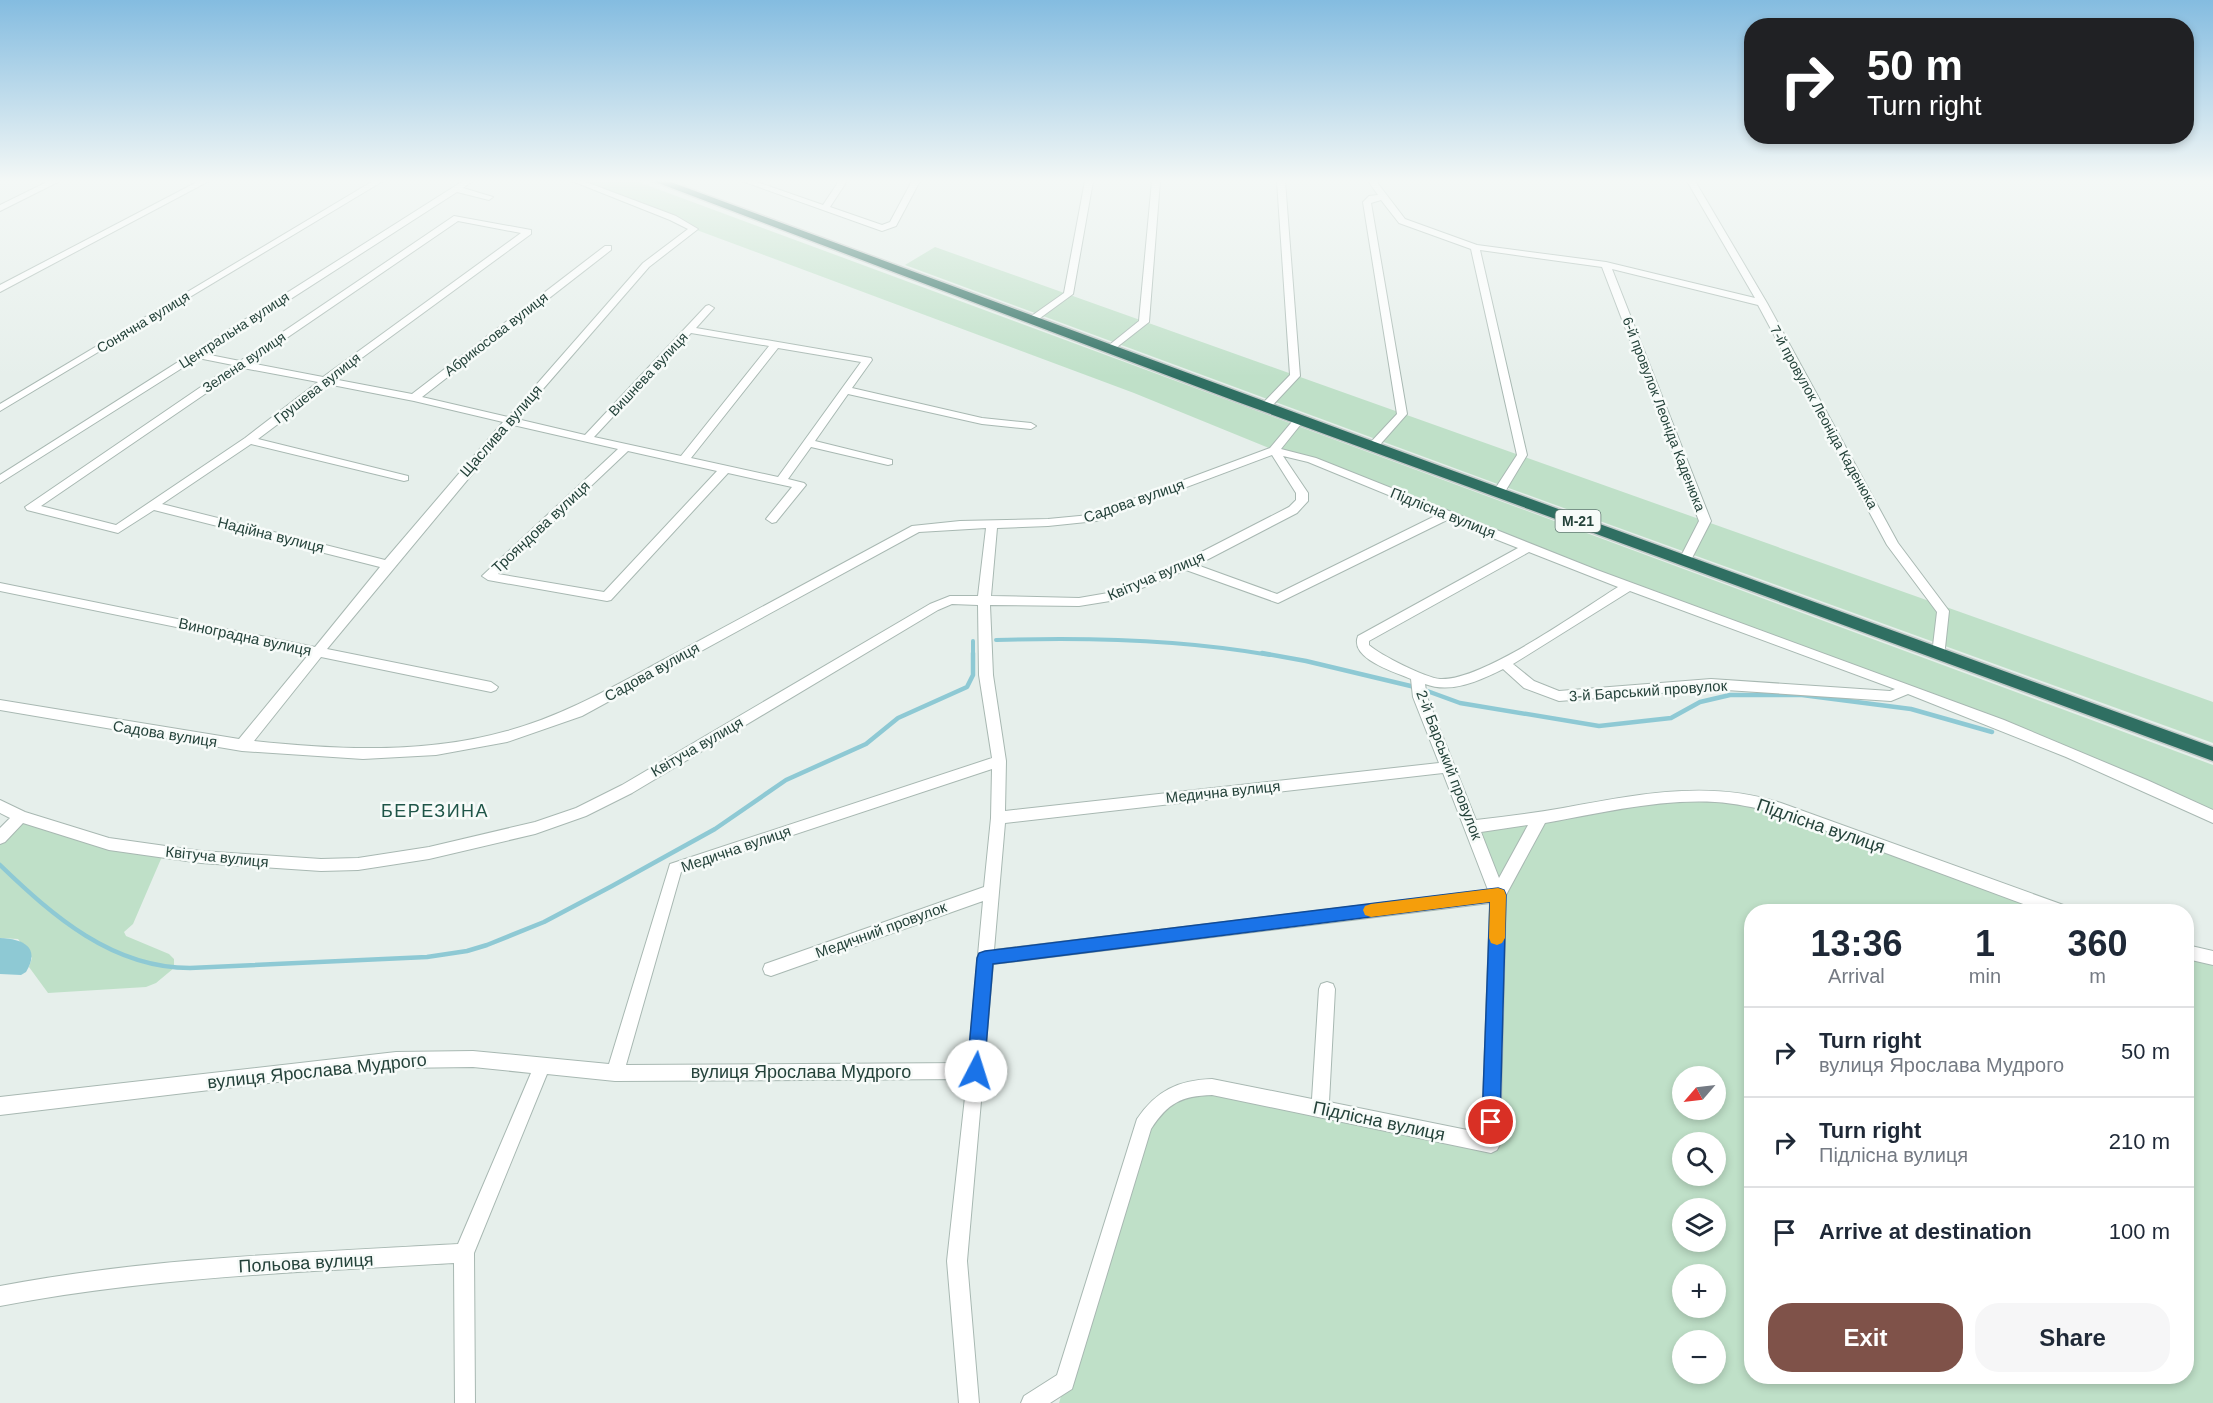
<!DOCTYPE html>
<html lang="en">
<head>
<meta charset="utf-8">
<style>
  :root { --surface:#fff; --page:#f6f6f7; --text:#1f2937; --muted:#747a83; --line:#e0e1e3; --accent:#7f5249 }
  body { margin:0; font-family:Arial,sans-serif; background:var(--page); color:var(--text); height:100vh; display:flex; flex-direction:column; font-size:22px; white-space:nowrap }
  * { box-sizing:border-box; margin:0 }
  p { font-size:20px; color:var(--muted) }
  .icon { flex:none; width:33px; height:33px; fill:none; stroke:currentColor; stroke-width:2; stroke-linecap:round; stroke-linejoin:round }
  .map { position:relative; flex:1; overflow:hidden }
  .drawer { position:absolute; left:1744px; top:904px; width:450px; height:480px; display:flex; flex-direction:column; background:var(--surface); border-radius:24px; box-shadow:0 3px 9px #0003 }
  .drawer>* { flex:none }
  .banner { position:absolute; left:1744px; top:18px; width:450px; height:126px; border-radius:24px; box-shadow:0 3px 9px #0003; background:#202124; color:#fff; overflow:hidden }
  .needle { width:39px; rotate:242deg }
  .fabs { position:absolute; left:1672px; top:1066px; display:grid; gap:12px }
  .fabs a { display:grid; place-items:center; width:54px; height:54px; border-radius:50%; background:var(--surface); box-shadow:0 3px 9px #0003; font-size:30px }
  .pin { position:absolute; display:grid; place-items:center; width:51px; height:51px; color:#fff; margin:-26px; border:3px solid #fff; border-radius:50%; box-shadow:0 2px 6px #0007 }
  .me { position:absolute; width:66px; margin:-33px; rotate:5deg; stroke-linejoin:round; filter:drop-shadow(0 0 4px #0008) }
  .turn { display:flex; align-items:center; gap:21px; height:126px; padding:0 24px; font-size:27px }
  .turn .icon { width:78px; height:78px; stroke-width:2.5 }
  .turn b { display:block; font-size:42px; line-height:51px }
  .eta { display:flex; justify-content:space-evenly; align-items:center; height:102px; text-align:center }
  .eta b { font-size:36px; font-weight:700; line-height:42px }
  .primary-button { display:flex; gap:12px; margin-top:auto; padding:12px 24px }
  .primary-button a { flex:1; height:69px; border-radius:24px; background:var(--accent); color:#fff; font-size:24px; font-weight:700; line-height:69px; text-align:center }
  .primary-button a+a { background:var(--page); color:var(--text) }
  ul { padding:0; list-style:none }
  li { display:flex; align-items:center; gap:18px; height:90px; padding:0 24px; border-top:2px solid var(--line) }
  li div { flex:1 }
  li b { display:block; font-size:22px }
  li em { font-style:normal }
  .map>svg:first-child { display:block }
</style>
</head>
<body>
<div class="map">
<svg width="2213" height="1403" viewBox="0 0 2213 1403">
  <rect width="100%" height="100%" fill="#e6efeb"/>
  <path fill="#bfe0c8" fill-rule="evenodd" d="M 576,181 L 636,181 L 2213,765 L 2213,817 L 2147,785 L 1629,586 L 1312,460 L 1274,450 L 1134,393 L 694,229 L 673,218 Z
    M 935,247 L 2213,702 L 2213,743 L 1503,486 L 905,265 Z
    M 1743,800 L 2063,912 L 1752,912 L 1752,1377 L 2187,1377 L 2187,952 L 2213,958 L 2213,1403 L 1059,1403 L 1143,1125 L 1186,1088 L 1490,1144 L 1498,895 L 1472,827 L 1650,801 ZM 1683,1077 L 1716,1077 L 1716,1110 L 1683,1110 ZM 1683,1143 L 1716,1143 L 1716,1176 L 1683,1176 ZM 1683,1209 L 1716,1209 L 1716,1242 L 1683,1242 ZM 1683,1275 L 1716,1275 L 1716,1308 L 1683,1308 ZM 1683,1341 L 1716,1341 L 1716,1374 L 1683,1374 Z
    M 20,816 L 164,852 L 133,924 L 124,932 L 126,936 L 169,954 L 174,959 L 174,968 L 156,983 L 146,987 L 48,993 L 29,967 L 32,958 L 18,939 L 0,938 L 0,838 Z"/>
  <path fill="#8ec9d4" d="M 0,938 C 23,939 41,947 26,972 L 21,975 L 0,974 Z"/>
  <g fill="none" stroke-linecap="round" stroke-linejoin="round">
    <path stroke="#8ec9d4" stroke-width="4" d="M 996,640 C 1087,637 1180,639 1270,655
      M 973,641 L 973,655"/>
    <path stroke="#8ec9d4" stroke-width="4.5" d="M 1262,653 L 1306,661 L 1419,688 L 1460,703 L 1599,726 L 1671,718 L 1700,702 L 1730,695 L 1802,695 L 1911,709 L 1992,732
      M 0,865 C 53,916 112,968 190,968 L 427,957 L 467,951 L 487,945 L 544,922 L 612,886 L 715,829 L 786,780 L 866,744 L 898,718 L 967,687 L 973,675 L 973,653"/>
    <g stroke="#a8b8b2" stroke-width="2">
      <path id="street" d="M 49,181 L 60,181 L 0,211 L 0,205 Z
        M 199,181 L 209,181 L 0,292 L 0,285 Z
        M 373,181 L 383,181 L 0,411 L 0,404 Z
        M 463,181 L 473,181 L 463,188 L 493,197 L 489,200 L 457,192 L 205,354 L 240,361 L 454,216 L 531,230 L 531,234 L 333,379 L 412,394 L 605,246 L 611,246 L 611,250 L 422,397 L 508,417 L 643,263 L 688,229 L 670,220 L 572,181 L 583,181 L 676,216 L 698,229 L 649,267 L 517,419 L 585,435 L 706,306 L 709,305 L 714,308 L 696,328 L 871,358 L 872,360 L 852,388 L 982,418 L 1031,423 L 1036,426 L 1031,429 L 982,424 L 848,394 L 815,441 L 892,460 L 892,464 L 888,465 L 811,447 L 788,479 L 804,483 L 806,485 L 776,522 L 772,523 L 766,519 L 792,487 L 728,473 L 611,600 L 607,601 L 488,580 L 482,576 L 618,449 L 513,425 L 327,649 L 491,682 L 498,687 L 496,690 L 491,692 L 321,657 L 254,741 C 337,750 426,754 507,731 C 570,714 626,679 684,649 C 760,608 836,567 912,526 L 960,521 L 1048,519 L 1090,515 L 1270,448 L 1296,417 L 1300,416 L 1305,419 L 1281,449 L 1316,458 L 1597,570 L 2004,720 L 2147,780 L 2213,810 L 2213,823 L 2066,757 L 1908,694 L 1891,701 L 1711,689 L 1559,701 L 1524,688 L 1503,669 C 1479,681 1451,694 1425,684 L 1427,697 L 1476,820 C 1505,817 1534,813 1563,808 C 1635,795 1709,779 1781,803 L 2069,907 L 2071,912 L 2045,912 L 1775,812 C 1755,808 1735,803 1715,802 C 1658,799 1601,813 1545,823 L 1506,895 L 1500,1144 L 1497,1150 L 1491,1153 L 1212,1095 C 1181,1096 1168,1103 1151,1129 L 1072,1389 L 1050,1403 L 1021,1403 L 1024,1396 L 1057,1375 L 1137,1119 C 1156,1091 1178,1080 1212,1079 L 1312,1099 L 1319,989 L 1321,984 L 1327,982 L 1333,984 L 1335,989 L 1329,1102 L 1482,1133 L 1490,903 L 993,964 L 967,1261 L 979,1403 L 959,1403 L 947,1261 L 967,1079 L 615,1081 L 547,1074 L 474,1253 L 475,1403 L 455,1403 L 454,1263 C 302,1272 150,1277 0,1306 L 0,1286 C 152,1257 305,1253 458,1244 L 531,1073 L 473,1067 L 396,1068 L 0,1115 L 0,1097 L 396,1052 L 473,1051 L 609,1064 L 670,864 L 992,758 L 979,675 L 978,605 L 952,604 L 938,610 L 632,793 L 586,816 L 535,834 L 429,859 L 358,870 L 321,871 L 201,863 L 109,850 L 23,823 L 5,842 L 0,844 L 0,828 L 10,818 L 0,813 L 0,800 L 25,812 L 109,838 L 201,851 L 321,859 L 358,858 L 429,847 L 535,822 L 576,808 L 622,785 L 930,604 L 950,596 L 978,596 L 986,528 L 919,532 L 582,716 L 507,742 L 436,755 L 363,759 L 242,751 L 0,710 L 0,700 L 239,739 L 309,654 L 0,591 L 0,583 L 315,647 L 380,567 L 154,510 L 118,533 L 27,510 L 25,507 L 233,365 L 198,358 L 0,483 L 0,475 ZM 458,221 L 521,233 L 323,377 L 250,363 ZM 691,333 L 769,346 L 681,456 L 594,437 ZM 778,348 L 861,362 L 778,477 L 691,458 ZM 243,368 L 318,382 L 245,438 L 116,525 L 41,506 ZM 327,384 L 414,401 L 503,422 L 385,560 L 162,504 L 251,444 L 404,481 L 408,480 L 408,476 L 258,439 L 322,391 ZM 628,451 L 717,471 L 604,592 L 498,574 ZM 1272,455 L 1296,493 L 1296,500 L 1289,507 L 1182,562 L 1108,593 L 1079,598 L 991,596 L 997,528 L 1048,526 L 1096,521 ZM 1283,456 L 1308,462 L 1437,515 L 1277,594 L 1197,565 L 1297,513 L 1308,501 L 1308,493 ZM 1447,520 L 1518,548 L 1358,636 C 1349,659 1395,672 1411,679 L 1413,697 L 1439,763 L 1005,811 L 1006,761 L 993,675 L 990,605 L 1079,606 L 1110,601 L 1186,570 L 1278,603 ZM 1529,552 L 1618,587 C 1579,611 1483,681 1440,679 C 1426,678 1380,655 1369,645 L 1369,641 ZM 1630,591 L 1895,689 L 1890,691 L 1711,679 L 1559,691 L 1534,681 L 1513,664 ZM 992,769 L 991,818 L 984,887 L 765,964 L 763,969 L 765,974 L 771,976 L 983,901 L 968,1063 L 626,1065 L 681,872 ZM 1443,773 L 1488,890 L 994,950 L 1005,823 ZM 1528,825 L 1499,878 L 1481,832 Z
        M 742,181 L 754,181 L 823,205 L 839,181 L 847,181 L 830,207 L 882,225 L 890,222 L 912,181 L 920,181 L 896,226 L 882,231 Z
        M 1085,181 L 1093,181 L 1073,294 L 1036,321 L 1030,321 L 1030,317 L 1064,293 Z
        M 1152,181 L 1160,181 L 1149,322 L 1112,351 L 1108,350 L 1108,346 L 1139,321 Z
        M 1277,181 L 1285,181 L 1300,376 L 1270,408 L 1266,409 L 1261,406 L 1262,404 L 1290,375 Z
        M 1368,181 L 1376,181 L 1405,219 L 1477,245 L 1606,262 L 1755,298 L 1687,181 L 1695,181 L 1767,303 L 1898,543 L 1949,611 L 1944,657 L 1939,659 L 1932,654 L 1937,612 L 1887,545 L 1758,305 L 1612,269 L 1711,521 L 1691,560 L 1685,564 L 1679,560 L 1699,521 L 1602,267 L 1480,250 L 1527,455 L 1503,495 L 1495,495 L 1493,492 L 1517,455 L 1471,249 L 1399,223 L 1381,200 L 1371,203 L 1407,414 L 1377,448 L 1369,448 L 1369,444 L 1397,414 L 1363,202 L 1369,196 L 1378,195 Z
        M 2187,945 L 2213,951 L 2213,965 L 2187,959 Z"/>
    </g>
    <g stroke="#c2cac8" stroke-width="3">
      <path id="highway" d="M 653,181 L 668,181 L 1440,466 L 2213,747 L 2213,761 L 1235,401 Z"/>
    </g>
    <use href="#street" fill="#fff" fill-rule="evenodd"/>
    <use href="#highway" fill="#2f6f62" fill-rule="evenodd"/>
  </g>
  <linearGradient id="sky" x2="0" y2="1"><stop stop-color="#84bce0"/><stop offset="0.48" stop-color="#f4f8f6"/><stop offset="1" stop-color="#f4f8f6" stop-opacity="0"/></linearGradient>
  <rect width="2213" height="377" fill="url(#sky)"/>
  <path fill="#1a73e8" stroke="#114b97" stroke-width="1.5" d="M 1498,888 L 1504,890 L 1506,895 L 1500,1122 L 1498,1128 L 1491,1130 L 1485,1128 L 1482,1122 L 1490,902 L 993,964 L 984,1071 L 982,1077 L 976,1079 L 969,1077 L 967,1071 L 977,958 L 979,953 L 985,951 Z"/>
  <path fill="#f59e0b" d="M 1498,888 L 1504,890 L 1506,895 L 1505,938 L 1502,943 L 1497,945 L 1491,943 L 1489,938 L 1490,902 L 1371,917 L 1365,915 L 1363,910 L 1365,906 L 1371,904 Z"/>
  <g text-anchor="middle" stroke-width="5" stroke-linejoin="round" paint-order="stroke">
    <g font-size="14" fill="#24423a" stroke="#f7fbf9">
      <text transform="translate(143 322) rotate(-31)" y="5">Сонячна вулиця</text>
      <text transform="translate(234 330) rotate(-33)" y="5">Центральна вулиця</text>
      <text transform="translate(496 334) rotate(-38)" y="5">Абрикосова вулиця</text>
      <text transform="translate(244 362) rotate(-34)" y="5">Зелена вулиця</text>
      <text transform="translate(648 374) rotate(-47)" y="5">Вишнева вулиця</text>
      <text transform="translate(317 388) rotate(-38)" y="5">Грушева вулиця</text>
      <text transform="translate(1664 414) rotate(69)" y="5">6-й провулок Леоніда Каденюка</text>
      <text transform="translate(1824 417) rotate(61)" y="5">7-й провулок Леоніда Каденюка</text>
    </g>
    <rect fill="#f7fbf9" stroke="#637a73" stroke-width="1.5" x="1555.5" y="510" width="45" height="22" rx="4.5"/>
    <g font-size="14" font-weight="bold" fill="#24423a">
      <text x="1578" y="526">М-21</text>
    </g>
    <g font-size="15" fill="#24423a" stroke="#f7fbf9">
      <text transform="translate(501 431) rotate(-49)" y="5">Щаслива вулиця</text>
      <text transform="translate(1134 501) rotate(-19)" y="5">Садова вулиця</text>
      <text transform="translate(1443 513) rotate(22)" y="5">Підлісна вулиця</text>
      <text transform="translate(541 527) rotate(-43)" y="5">Трояндова вулиця</text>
      <text transform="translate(271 535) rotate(14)" y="5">Надійна вулиця</text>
      <text transform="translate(1156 576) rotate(-23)" y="5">Квітуча вулиця</text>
      <text transform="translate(245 637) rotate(12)" y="5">Виноградна вулиця</text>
      <text transform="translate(652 672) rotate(-29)" y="5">Садова вулиця</text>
      <text transform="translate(1648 691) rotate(-4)" y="5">3-й Барський провулок</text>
      <text transform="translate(165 734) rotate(9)" y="5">Садова вулиця</text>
      <text transform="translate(697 747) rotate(-30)" y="5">Квітуча вулиця</text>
      <text transform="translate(1449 765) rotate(69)" y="5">2-й Барський провулок</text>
      <text transform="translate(1223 792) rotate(-6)" y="5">Медична вулиця</text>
      <text transform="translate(736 849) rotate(-19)" y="5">Медична вулиця</text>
      <text transform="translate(217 857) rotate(6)" y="5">Квітуча вулиця</text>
      <text transform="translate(881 930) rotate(-20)" y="5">Медичний провулок</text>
    </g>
    <g font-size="18" letter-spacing="1.5" fill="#1f5548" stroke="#f7fbf9">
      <text x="435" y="817">БЕРЕЗИНА</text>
    </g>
    <g font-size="18" fill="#24423a" stroke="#f7fbf9">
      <text transform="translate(1821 826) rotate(19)" y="6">Підлісна вулиця</text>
      <text transform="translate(317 1071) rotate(-6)" y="6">вулиця Ярослава Мудрого</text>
      <text x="801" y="1078">вулиця Ярослава Мудрого</text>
      <text transform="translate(1379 1121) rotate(12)" y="6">Підлісна вулиця</text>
      <text transform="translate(306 1263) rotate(-3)" y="6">Польова вулиця</text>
    </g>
  </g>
</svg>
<div class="fabs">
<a><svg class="needle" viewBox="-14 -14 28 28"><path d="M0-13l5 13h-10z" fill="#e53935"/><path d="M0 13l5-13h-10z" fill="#747a83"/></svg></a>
<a><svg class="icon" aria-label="search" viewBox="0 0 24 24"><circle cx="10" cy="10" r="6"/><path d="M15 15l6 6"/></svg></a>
<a><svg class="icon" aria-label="layers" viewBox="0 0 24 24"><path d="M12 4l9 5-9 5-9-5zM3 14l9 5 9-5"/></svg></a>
<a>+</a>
<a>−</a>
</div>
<div class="pin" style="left:1491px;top:1122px;background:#d93025"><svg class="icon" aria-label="arrive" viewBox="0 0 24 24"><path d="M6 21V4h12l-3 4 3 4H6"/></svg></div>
<svg class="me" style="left:976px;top:1071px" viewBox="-20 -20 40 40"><circle r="19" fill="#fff"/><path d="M0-13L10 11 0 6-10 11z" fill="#1a73e8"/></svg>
<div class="banner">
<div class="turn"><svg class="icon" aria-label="right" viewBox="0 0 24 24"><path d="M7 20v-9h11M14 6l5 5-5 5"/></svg><div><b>50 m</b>Turn right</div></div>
</div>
<section class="drawer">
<div class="eta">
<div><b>13:36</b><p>Arrival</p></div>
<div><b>1</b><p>min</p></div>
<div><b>360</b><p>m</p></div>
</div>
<ul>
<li><svg class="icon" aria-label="right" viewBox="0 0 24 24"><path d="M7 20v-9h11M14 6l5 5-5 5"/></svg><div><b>Turn right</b><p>вулиця Ярослава Мудрого</p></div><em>50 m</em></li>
<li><svg class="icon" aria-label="right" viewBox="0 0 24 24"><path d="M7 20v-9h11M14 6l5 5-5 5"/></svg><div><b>Turn right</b><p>Підлісна вулиця</p></div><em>210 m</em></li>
<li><svg class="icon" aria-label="arrive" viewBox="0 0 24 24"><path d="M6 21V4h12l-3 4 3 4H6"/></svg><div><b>Arrive at destination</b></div><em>100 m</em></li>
</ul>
<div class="primary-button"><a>Exit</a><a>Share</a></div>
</section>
</div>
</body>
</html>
